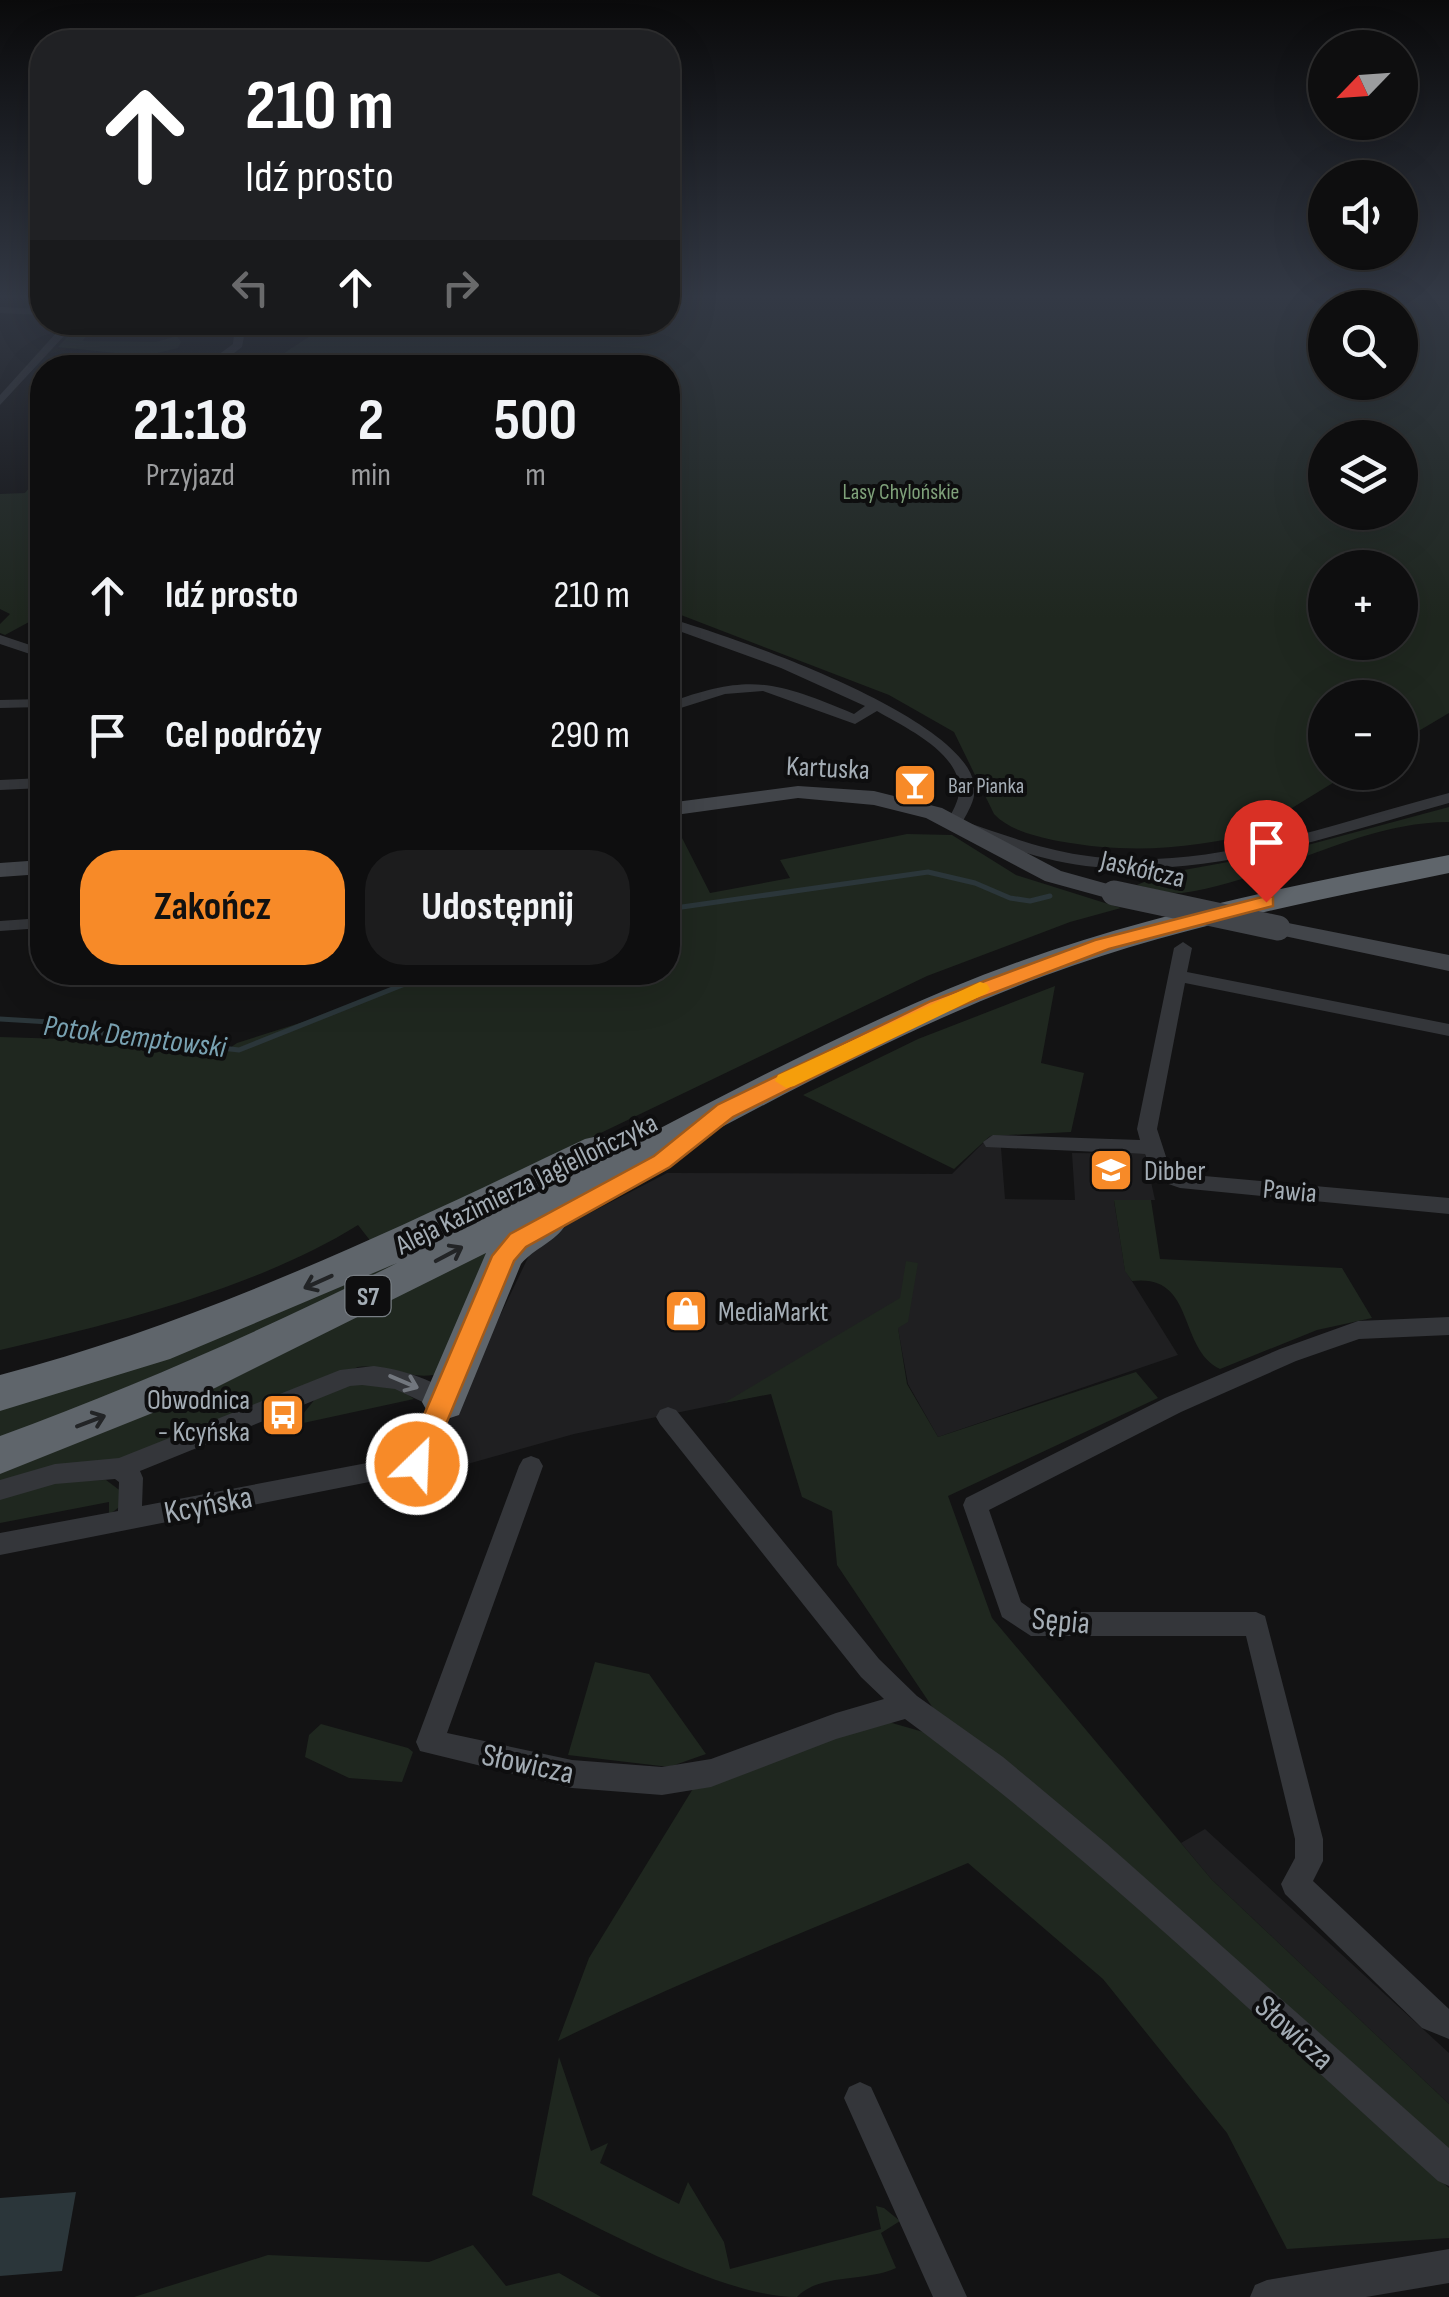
<!DOCTYPE html>
<html lang="pl">
<head>
<meta charset="utf-8">
<style>
  :root { --surface:#0e0e0f; --page:#1c1c1d; --text:#f1f3f6; --muted:#9b9c9e; --line:#2e2e2f; --accent:#f78a28 }
  body { margin:0; font-family:"Sofia Sans Condensed",sans-serif; background:var(--page); color:var(--text); height:100vh; display:flex; flex-direction:column; font-size:38px; white-space:nowrap }
  * { box-sizing:border-box; margin:0 }
  p { font-size:32px; color:var(--muted) }
  .icon { flex:none; width:55px; height:55px; fill:none; stroke:currentColor; stroke-width:2; stroke-linecap:round; stroke-linejoin:round }
  .map { position:relative; flex:1; overflow:hidden }
  .sheet { position:absolute; left:30px; top:355px; width:650px; height:630px; display:flex; flex-direction:column; background:var(--surface); border-radius:40px; box-shadow:0 10px 40px #0002,0 0 0 2px var(--line) }
  .sheet>* { flex:none }
  .guide { position:absolute; left:30px; top:30px; width:650px; height:305px; border-radius:40px; box-shadow:0 10px 40px #0002,0 0 0 2px var(--line); background:#202124; color:#fff; overflow:hidden }
  .needle { width:65px; rotate:245deg }
  .tools { position:absolute; left:1308px; top:30px; display:grid; gap:20px }
  .tools a { display:grid; place-items:center; width:110px; height:110px; border-radius:50%; background:var(--surface); box-shadow:0 10px 40px #0002,0 0 0 2px var(--line); font-size:50px }
  .pin { position:absolute; display:grid; place-items:center; width:85px; height:85px; color:#fff; margin:-102px -42px; border-radius:50% 50% 50% 0; rotate:-45deg; box-shadow:0 0 10px #0007 }
  .pin .icon { rotate:45deg }
  .me { position:absolute; width:110px; margin:-55px; rotate:24deg; stroke-linejoin:round; filter:drop-shadow(0 0 8px #0008) }
  .turn { display:flex; align-items:center; gap:35px; height:210px; padding:0 50px; font-size:45px }
  .turn .icon { width:130px; height:130px; stroke-width:2.5 }
  .turn b { display:block; font-size:70px; line-height:85px }
  .lanes { display:flex; align-items:center; height:95px; padding:0 50px; background:#0003; justify-content:center; gap:50px; direction:ltr }
  .lanes .off { opacity:.35 }
  .eta { display:flex; justify-content:space-evenly; align-items:center; height:170px; text-align:center }
  .eta b { font-size:60px; font-weight:700; line-height:70px }
  .button { display:flex; gap:20px; margin-top:auto; padding:20px 50px }
  .button a { flex:1; height:115px; border-radius:40px; background:var(--accent); color:#111; font-size:40px; font-weight:700; line-height:115px; text-align:center }
  .button a+a { background:var(--page); color:var(--text) }
  ul { padding:0; list-style:none }
  li { display:flex; align-items:center; gap:30px; height:140px; padding:0 50px }
  li div { flex:1 }
  li b { display:block; font-size:38px }
  li em { font-style:normal }
  .map>svg:first-child { display:block }
</style>
</head>
<body>
<div class="map">
<svg width="1449" height="2297" viewBox="0 0 1449 2297">
  <rect width="100%" height="100%" fill="#131314"/>
  <path fill="#1f1f21" d="M 1000,1135 L 1005,1199 L 1075,1200 L 1072,1153 L 1145,1154 L 1155,1200 L 1114,1201 L 1125,1270 L 1178,1355 L 938,1437 L 908,1384 L 898,1329 L 782,1391 L 574,1434 L 432,1474 L 444,1432 L 536,1241 L 667,1173 L 952,1174 L 990,1136 Z
    M 1205,1829 L 1449,2053 L 1449,2104 L 1212,1880 L 1181,1843 Z"/>
  <path fill="#1f271f" fill-rule="evenodd" d="M 668,296 L 1449,296 L 1449,713 L 1400,742 L 1400,698 L 1325,698 L 1325,772 L 1349,773 L 1266,824 L 1268,831 C 1191,848 1136,855 1058,841 C 1036,836 1010,831 994,814 L 954,732 L 889,695 L 668,610 L 668,368 L 263,367 L 330,323 L 668,322 ZM 1325,308 L 1400,308 L 1400,382 L 1325,382 ZM 1325,438 L 1400,438 L 1400,512 L 1325,512 ZM 1325,568 L 1400,568 L 1400,642 L 1325,642 Z
    M 86,323 L 99,323 L 82,341 L 156,342 L 177,336 L 181,342 L 178,348 L 145,356 L 58,347 L 79,324 Z
    M 42,471 L 42,550 L 34,556 L 42,558 L 38,565 L 42,570 L 42,615 L 5,635 L 0,633 L 0,624 L 10,614 L 0,609 L 0,494 L 25,493 Z
    M 1449,807 L 1449,822 C 1357,822 1272,881 1182,893 C 1168,894 1150,888 1137,885 L 1162,874 L 1278,853 Z
    M 678,830 L 710,893 L 790,878 L 780,860 L 907,834 L 952,835 L 1016,875 L 1121,908 L 1070,922 L 927,976 L 372,1243 L 358,1225 C 257,1288 116,1323 0,1350 L 0,1037 L 65,1039 L 214,1059 L 237,1043 L 344,1009 L 425,973 L 668,972 L 668,831 Z
    M 1055,986 L 1041,1063 L 1084,1073 L 1071,1132 L 990,1136 L 954,1169 L 803,1095 L 918,1039 Z
    M 1114,1200 L 1151,1200 L 1160,1259 L 1342,1268 L 1372,1318 L 1317,1330 L 1220,1369 C 1177,1348 1196,1273 1132,1281 L 1125,1271 Z
    M 488,1214 L 348,1293 L 0,1441 L 0,1405 Z
    M 504,1237 L 442,1372 C 416,1384 387,1363 358,1367 L 124,1459 L 0,1483 L 0,1467 Z
    M 906,1261 L 918,1263 L 908,1322 L 898,1328 L 907,1384 L 938,1437 L 1136,1372 L 1158,1398 L 948,1496 L 992,1618 L 1212,1880 L 1449,2104 L 1449,2160 L 933,1708 L 837,1565 L 832,1511 L 802,1497 L 771,1394 L 724,1403 L 900,1298 Z
    M 357,1380 L 389,1382 L 414,1399 L 294,1425 L 320,1393 Z
    M 106,1480 L 122,1492 L 123,1504 L 109,1515 L 109,1502 L 0,1523 L 0,1499 L 58,1481 Z
    M 595,1662 L 649,1674 L 706,1754 L 669,1767 L 568,1755 Z
    M 885,1721 L 927,1733 L 998,1784 L 1207,1964 L 1449,2188 L 1449,2238 L 1287,2249 L 1227,2133 L 1103,1979 L 968,1863 C 831,1922 692,1975 558,2041 L 589,1958 L 694,1787 Z
    M 321,1724 L 408,1748 L 413,1752 L 402,1782 L 349,1778 L 305,1757 L 309,1735 Z
    M 559,2057 L 591,2151 L 608,2143 L 600,2163 L 679,2204 L 688,2182 L 724,2242 L 730,2269 L 881,2229 L 876,2206 L 884,2208 L 900,2221 L 881,2233 L 896,2268 C 867,2282 819,2273 797,2297 C 722,2297 601,2228 532,2195 Z
    M 473,2245 L 506,2286 L 559,2273 L 601,2297 L 134,2297 L 268,2255 L 429,2262 Z"/>
  <path fill="#2b363a" d="M 76,2192 L 62,2271 L 0,2276 L 0,2198 Z"/>
  <g fill="none" stroke-linecap="round" stroke-linejoin="round">
    <path stroke="#2b363a" stroke-width="2.5" d="M 19,298 L 23,297"/>
    <path stroke="#2b363a" stroke-width="5" d="M 668,909 L 928,872 L 975,883 L 1010,898 L 1030,901 L 1050,896
      M 0,1019 L 50,1022 L 116,1036 L 239,1050 L 435,972"/>
    <path fill="#34363a" fill-rule="evenodd" d="M 0,307 L 42,309 L 42,315 L 0,313 Z
      M 66,322 L 77,322 L 0,405 L 0,395 Z
      M 217,322 L 229,322 L 241,331 L 286,322 L 272,332 L 244,336 L 242,347 C 224,361 212,368 189,368 L 214,358 L 233,344 L 234,335 Z
      M 668,618 C 732,636 963,716 974,784 C 977,797 969,810 963,821 C 1002,834 1040,849 1081,855 C 1207,874 1329,824 1449,793 L 1449,803 C 1334,835 1217,877 1096,867 C 1045,863 996,843 948,826 L 946,823 C 952,812 961,799 959,785 C 955,750 904,727 877,711 L 855,724 L 763,691 L 725,694 L 668,712 L 668,703 C 750,673 775,681 854,714 L 865,706 L 781,668 L 668,627 Z
      M 0,635 L 42,649 L 42,658 L 0,644 Z
      M 42,699 L 42,707 L 0,708 L 0,700 Z
      M 42,778 L 42,788 L 0,790 L 0,780 Z
      M 42,918 L 42,928 L 0,931 L 0,921 Z
      M 1183,942 L 1192,948 L 1187,972 L 1449,1024 L 1449,1036 L 1185,983 L 1157,1129 L 1170,1169 L 1182,1174 L 1449,1198 L 1449,1214 L 1180,1188 L 1154,1179 L 1145,1154 L 986,1147 L 983,1142 L 993,1135 L 1140,1140 L 1137,1129 L 1174,948 Z
      M 244,972 L 269,972 L 250,983 L 241,977 Z
      M 1449,1317 L 1449,1335 L 1359,1339 L 1296,1361 L 1181,1412 L 989,1510 L 1021,1602 L 1035,1612 L 1256,1612 L 1265,1616 L 1323,1839 L 1323,1861 L 1313,1881 L 1449,2009 L 1449,2039 L 1422,2028 L 1285,1894 L 1281,1884 L 1295,1858 L 1295,1839 L 1246,1636 L 1031,1636 L 1002,1617 L 963,1505 L 966,1498 L 1165,1398 L 1280,1349 L 1358,1321 Z
      M 374,1366 C 398,1369 443,1380 456,1402 L 425,1471 L 0,1555 L 0,1533 L 118,1511 L 119,1482 L 115,1479 L 55,1484 L 0,1500 L 0,1480 L 55,1464 L 119,1458 L 340,1370 ZM 362,1385 L 395,1389 L 431,1406 L 409,1455 L 142,1506 L 143,1478 L 140,1471 L 350,1386 Z
      M 668,1407 L 676,1410 L 879,1659 L 917,1696 L 1003,1757 L 1107,1844 L 1449,2148 L 1449,2186 L 1438,2181 C 1263,2024 1094,1858 905,1719 L 836,1739 L 711,1787 L 662,1795 L 572,1788 L 420,1751 L 416,1742 L 519,1466 L 523,1459 L 531,1456 L 539,1459 L 543,1466 L 447,1733 L 572,1760 L 662,1767 L 711,1759 L 836,1713 L 884,1699 L 861,1677 L 660,1424 L 656,1417 L 660,1410 Z
      M 860,2082 L 871,2087 L 967,2297 L 933,2297 L 844,2098 L 849,2087 Z
      M 1449,2249 L 1449,2283 L 1366,2297 L 1250,2297 L 1255,2285 L 1267,2280 Z"/>
    <path fill="#42454a" fill-rule="evenodd" d="M 798,786 L 874,791 L 942,808 L 1061,871 L 1122,888 L 1126,893 L 1114,900 L 1045,881 L 926,818 L 874,805 L 798,798 L 668,816 L 668,803 Z
      M 42,860 L 42,874 L 0,877 L 0,863 Z
      M 1278,921 L 1449,955 L 1449,971 L 1270,933 L 1266,928 L 1270,923 Z"/>
    <path fill="#5f656b" fill-rule="evenodd" d="M 1449,855 L 1449,873 C 1313,901 1175,927 1044,976 C 876,1039 718,1130 560,1214 L 566,1224 C 556,1242 534,1248 521,1264 L 459,1415 L 444,1420 L 429,1415 L 422,1402 L 486,1253 L 215,1388 L 0,1474 L 0,1436 C 136,1386 268,1328 397,1263 L 170,1359 L 0,1411 L 0,1375 C 205,1321 394,1230 585,1139 L 598,1136 L 611,1139 L 616,1151 C 748,1083 881,1011 1021,961 C 1160,911 1305,883 1449,855 Z"/>
    <path stroke="#42454a" stroke-width="25" d="M 1114,893 L 1278,928"/>
  </g>
  <defs><path id="oneway-shaft" d="M-6 0H5M1.5-3L5.5 0L1.5 3" fill="none" stroke-width="1.6" stroke-linecap="round" stroke-linejoin="round" transform="scale(2.5)"/></defs>
  <g stroke="#222426">
    <use href="#oneway-shaft" transform="translate(449 1254) rotate(-28)"/>
    <use href="#oneway-shaft" transform="translate(318 1282) rotate(156)"/>
    <use href="#oneway-shaft" transform="translate(91 1421) rotate(-21)"/>
  </g>
  <use stroke="#72777e" href="#oneway-shaft" transform="translate(404 1382) rotate(23)"/>
  <linearGradient id="sky" x2="0" y2="1"><stop stop-color="#0a0a0b"/><stop offset="0.48" stop-color="#333945"/><stop offset="1" stop-color="#333945" stop-opacity="0"/></linearGradient>
  <rect width="1449" height="618" fill="url(#sky)"/>
  <path fill="#f78a28" stroke="#a15a1a" stroke-width="2.5" d="M 1266,896 L 1273,897 L 1273,906 L 1109,949 L 946,1011 L 733,1117 L 670,1167 L 526,1247 L 514,1261 L 426,1472 L 417,1476 L 407,1472 L 403,1464 L 492,1256 L 510,1234 L 654,1156 L 717,1105 L 931,1001 L 1095,940 Z"/>
  <path fill="#f59e0b" d="M 980,982 L 987,984 L 990,989 L 987,993 L 794,1086 L 786,1088 L 775,1081 L 778,1075 Z"/>
  <defs>
    <g id="bar-square" transform="scale(2.25)"><rect x="-9" y="-9" width="18" height="18" rx="4" fill="#f78a28" stroke="#0e0e0f"/><path d="M-6-5H6L.8 .8V4.5H3.5V6h-7V4.5H-.8V.8Z" fill="#fff"/></g>
    <g id="school-square" transform="scale(2.25)"><rect x="-9" y="-9" width="18" height="18" rx="4" fill="#f78a28" stroke="#0e0e0f"/><path d="M0-5L7-2L0 1L-7-2ZM-4 1L0 2.5L4 1V4Q0 6-4 4Z" fill="#fff"/></g>
    <g id="shop-square" transform="scale(2.25)"><rect x="-9" y="-9" width="18" height="18" rx="4" fill="#f78a28" stroke="#0e0e0f"/><path d="M-5-2.5h2.3a2.7 3.5 0 0 1 5.4 0H5L5.5 6h-11ZM-1.5-2.5h3a1.5 2.3 0 0 0-3 0Z" fill="#fff"/></g>
    <g id="bus-square" transform="scale(2.25)"><rect x="-9" y="-9" width="18" height="18" rx="4" fill="#f78a28" stroke="#0e0e0f"/><path d="M-5-6H5V4H4V6H2V4H-2V6H-4V4H-5ZM-3.5-4V0h7V-4ZM-3.5 1.2v1.5H-2V1.2ZM2 1.2v1.5H3.5V1.2Z" fill="#fff"/></g>
  </defs>
  <g fill-rule="evenodd">
    <use href="#bar-square" x="915" y="785"/>
    <use href="#school-square" x="1111" y="1170"/>
    <use href="#shop-square" x="686" y="1311"/>
    <use href="#bus-square" x="283" y="1415"/>
  </g>
  <g text-anchor="middle" stroke-width="8" stroke-linejoin="round" paint-order="stroke">
    <g font-size="22" fill="#7fa17a" stroke="#0e0e0f">
      <text x="901" y="499">Lasy Chylońskie</text>
    </g>
    <g font-size="22" fill="#a4adb5" stroke="#0e0e0f" text-anchor="start">
      <text x="948" y="793">Bar Pianka</text>
    </g>
    <rect fill="#0e0e0f" stroke="#777d83" stroke-width="2.5" x="345.5" y="1276" width="45" height="40" rx="8"/>
    <g font-size="25" font-weight="bold" fill="#a4adb5">
      <text x="368" y="1305">S7</text>
    </g>
    <g font-size="28" fill="#a4adb5" stroke="#0e0e0f">
      <text transform="translate(828 767) rotate(3)" y="10">Kartuska</text>
      <text transform="translate(1143 868) rotate(13)" y="10">Jaskółcza</text>
      <text transform="translate(526 1183) rotate(-26)" y="10">Aleja Kazimierza Jagiellończyka</text>
      <text transform="translate(1290 1190) rotate(5)" y="10">Pawia</text>
    </g>
    <g font-size="28" fill="#a4adb5" stroke="#0e0e0f" text-anchor="start">
      <text x="1144" y="1180">Dibber</text>
      <text x="718" y="1321">MediaMarkt</text>
      <text x="250" y="1409" text-anchor="end">Obwodnica<tspan x="250" dy="32">- Kcyńska</tspan></text>
    </g>
    <g font-size="30" font-style="italic" fill="#79a2b2" stroke="#0e0e0f">
      <text transform="translate(135 1036) rotate(7)" y="10">Potok Demptowski</text>
    </g>
    <g font-size="32" fill="#a4adb5" stroke="#0e0e0f">
      <text transform="translate(208 1504) rotate(-11)" y="11">Kcyńska</text>
      <text transform="translate(1061 1620) rotate(5)" y="11">Sępia</text>
      <text transform="translate(528 1763) rotate(12)" y="11">Słowicza</text>
      <text transform="translate(1295 2032) rotate(42)" y="11">Słowicza</text>
    </g>
  </g>
</svg>
<div class="tools">
<a><svg class="needle" viewBox="-14 -14 28 28"><path d="M0-13l5 13h-10z" fill="#e53935"/><path d="M0 13l5-13h-10z" fill="#9b9c9e"/></svg></a>
<a><svg class="icon" aria-label="sound" viewBox="0 0 24 24"><path d="M4 9h4l5-4v14l-5-4H4zM17 9q2 3 0 6"/></svg></a>
<a><svg class="icon" aria-label="search" viewBox="0 0 24 24"><circle cx="10" cy="10" r="6"/><path d="M15 15l6 6"/></svg></a>
<a><svg class="icon" aria-label="layers" viewBox="0 0 24 24"><path d="M12 4l9 5-9 5-9-5zM3 14l9 5 9-5"/></svg></a>
<a>+</a>
<a>−</a>
</div>
<div class="pin" style="left:1266px;top:902px;background:#d93025"><svg class="icon" aria-label="arrive" viewBox="0 0 24 24"><path d="M6 21V4h12l-3 4 3 4H6"/></svg></div>
<svg class="me" style="left:417px;top:1464px" viewBox="-20 -20 40 40"><circle r="17" fill="#f78a28" stroke="#fff" stroke-width="3"/><path d="M0-11L8 9 0 5-8 9z" fill="#fff"/></svg>
<div class="guide">
<div class="turn"><svg class="icon" aria-label="ahead" viewBox="0 0 24 24"><path d="M12 20V5M6 11l6-6 6 6"/></svg><div><b>210 m</b>Idź prosto</div></div>
<div class="lanes"><svg class="icon off" aria-label="left" viewBox="0 0 24 24"><path d="M17 20v-9H6M10 6l-5 5 5 5"/></svg><svg class="icon" aria-label="ahead" viewBox="0 0 24 24"><path d="M12 20V5M6 11l6-6 6 6"/></svg><svg class="icon off" aria-label="right" viewBox="0 0 24 24"><path d="M7 20v-9h11M14 6l5 5-5 5"/></svg></div>
</div>
<section class="sheet">
<div class="eta">
<div><b>21:18</b><p>Przyjazd</p></div>
<div><b>2</b><p>min</p></div>
<div><b>500</b><p>m</p></div>
</div>
<ul>
<li><svg class="icon" aria-label="ahead" viewBox="0 0 24 24"><path d="M12 20V5M6 11l6-6 6 6"/></svg><div><b>Idź prosto</b></div><em>210 m</em></li>
<li><svg class="icon" aria-label="arrive" viewBox="0 0 24 24"><path d="M6 21V4h12l-3 4 3 4H6"/></svg><div><b>Cel podróży</b></div><em>290 m</em></li>
</ul>
<div class="button"><a>Zakończ</a><a>Udostępnij</a></div>
</section>
</div>
</body>
</html>
